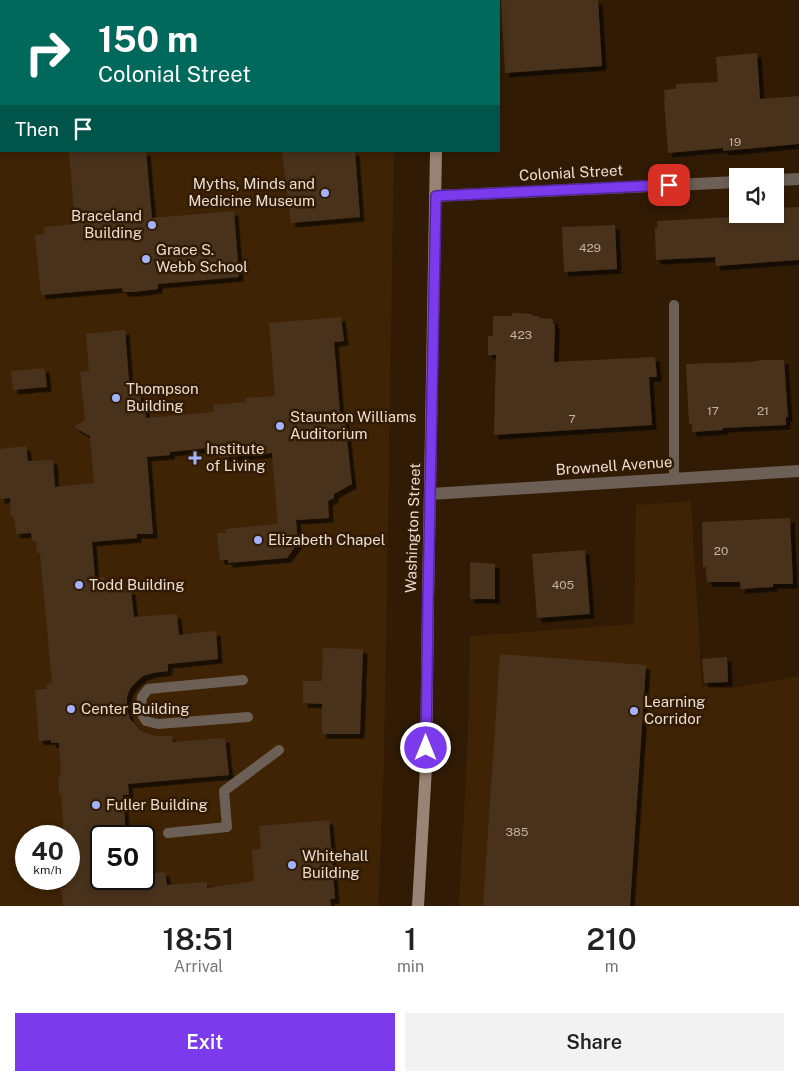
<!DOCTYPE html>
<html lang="en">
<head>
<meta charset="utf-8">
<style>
  :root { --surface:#fff; --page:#f2f2f2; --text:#222; --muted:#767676; --accent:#7c3aed }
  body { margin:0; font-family:"Public Sans",sans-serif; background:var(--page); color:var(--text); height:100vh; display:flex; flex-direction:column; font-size:19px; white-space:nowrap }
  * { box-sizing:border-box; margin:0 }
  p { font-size:16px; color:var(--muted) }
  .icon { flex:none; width:28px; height:28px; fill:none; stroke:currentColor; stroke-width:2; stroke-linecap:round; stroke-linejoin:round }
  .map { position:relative; height:906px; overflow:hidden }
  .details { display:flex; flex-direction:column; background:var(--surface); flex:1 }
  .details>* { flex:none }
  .guide { position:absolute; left:0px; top:0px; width:500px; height:152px; box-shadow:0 2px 8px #0003; background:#00695c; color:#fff; overflow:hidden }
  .buttons { position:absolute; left:729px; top:168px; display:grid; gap:10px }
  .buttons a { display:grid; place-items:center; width:55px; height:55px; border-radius:0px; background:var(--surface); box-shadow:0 2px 8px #0003; font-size:25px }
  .speed { position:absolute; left:15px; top:825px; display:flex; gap:10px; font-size:25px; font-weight:700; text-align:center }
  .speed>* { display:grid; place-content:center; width:65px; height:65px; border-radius:50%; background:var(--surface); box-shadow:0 2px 8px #0003; line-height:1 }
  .speed small { font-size:12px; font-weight:400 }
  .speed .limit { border:2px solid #111; border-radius:8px; background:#fff; color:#111 }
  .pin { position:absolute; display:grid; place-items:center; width:42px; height:42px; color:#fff; margin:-21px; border-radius:10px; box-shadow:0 2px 8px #0006 }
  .me { position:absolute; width:55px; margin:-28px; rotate:0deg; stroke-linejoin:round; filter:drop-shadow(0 0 4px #0008) }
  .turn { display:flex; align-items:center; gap:18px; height:105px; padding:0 15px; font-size:22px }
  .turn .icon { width:65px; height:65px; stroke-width:2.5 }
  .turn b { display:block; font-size:35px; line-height:42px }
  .then { display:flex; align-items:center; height:48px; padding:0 15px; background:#0003; gap:10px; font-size:19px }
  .eta { display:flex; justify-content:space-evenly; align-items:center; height:85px; text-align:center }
  .eta b { font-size:30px; font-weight:600; line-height:35px }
  .button { display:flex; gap:10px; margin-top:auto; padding:10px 15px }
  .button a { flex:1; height:58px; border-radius:0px; background:var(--accent); color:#fff; font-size:20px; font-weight:600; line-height:58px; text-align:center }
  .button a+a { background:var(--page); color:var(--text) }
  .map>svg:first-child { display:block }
</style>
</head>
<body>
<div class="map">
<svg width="799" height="906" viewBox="0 0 799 906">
  <defs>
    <filter id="shadow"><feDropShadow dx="4.5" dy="4.5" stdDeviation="0" flood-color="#0009"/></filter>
  </defs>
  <rect width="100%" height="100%" fill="#311b05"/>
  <path fill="#3e2305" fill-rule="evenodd" d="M 0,0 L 399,0 L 1,1 L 1,151 L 394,151 L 384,764 L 378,906 L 0,906 ZM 26,836 L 69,836 L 69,879 L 26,879 ZM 101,836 L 144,836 L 144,879 L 101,879 Z
    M 691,501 L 702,686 L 732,688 L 799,676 L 799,906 L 459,906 L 468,735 L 470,636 L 634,624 L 636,505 Z"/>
  <path fill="#4a321c" filter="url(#shadow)" d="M 501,0 L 598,0 L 602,66 L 505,73 Z
    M 757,53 L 760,99 L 799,96 L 799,144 L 723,151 L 723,148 L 668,153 L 664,99 L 665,98 L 664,90 L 676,89 L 676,84 L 718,82 L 716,57 Z
    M 69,151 L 146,151 L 152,218 L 234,211 L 239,277 L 158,284 L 158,289 L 134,292 L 123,292 L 122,288 L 41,295 L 35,235 L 45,234 L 44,227 L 75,224 Z
    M 282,151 L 355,151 L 360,217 L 291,223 Z
    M 799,207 L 799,260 L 716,266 L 715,257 L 656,260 L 655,228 L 658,227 L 657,221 L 774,215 L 775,208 Z
    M 615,225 L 617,269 L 564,272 L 562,227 Z
    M 512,313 L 532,314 L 531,316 L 539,316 L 539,318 L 553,319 L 553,324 L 555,324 L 554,362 L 655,357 L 657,377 L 649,377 L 652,425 L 494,435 L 496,355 L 488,355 L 488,336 L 493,336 L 493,316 L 512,316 Z
    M 341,317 L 344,341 L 334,342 L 340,413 L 344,413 L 352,484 L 334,494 L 334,498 L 328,501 L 329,518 L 296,520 L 298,543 L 287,558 L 228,563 L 228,560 L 220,560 L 217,533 L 226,533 L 225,529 L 278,524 L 272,453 L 219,458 L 217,447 L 170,452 L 170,455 L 147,457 L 153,534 L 137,534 L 137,538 L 92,542 L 95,578 L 104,577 L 105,582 L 115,581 L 116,591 L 131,590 L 134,617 L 177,614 L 179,635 L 216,631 L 218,659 L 168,664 L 168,671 L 153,673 L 143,676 L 134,684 L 130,689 L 127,697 L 127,709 L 130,719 L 141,731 L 155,736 L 172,736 L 173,742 L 225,738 L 229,775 L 128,784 L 129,795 L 123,795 L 126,836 L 101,836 L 101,879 L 146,879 L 146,874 L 165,872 L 167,885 L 207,882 L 207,888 L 254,881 L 252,850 L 261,849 L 259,826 L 329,820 L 335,899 L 330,899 L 331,906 L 63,906 L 61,888 L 66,887 L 66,879 L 69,879 L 69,836 L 64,836 L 61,794 L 59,794 L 59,777 L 61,774 L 59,743 L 51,743 L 51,740 L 39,741 L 35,690 L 47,689 L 47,684 L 52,683 L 40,553 L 37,553 L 36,541 L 32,541 L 31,533 L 16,534 L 14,517 L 11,517 L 10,498 L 0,499 L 0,449 L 26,446 L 28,461 L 53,460 L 55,487 L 94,483 L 90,436 L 74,427 L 85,420 L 80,372 L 89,371 L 86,334 L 125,330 L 130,394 L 140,393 L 141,402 L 144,401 L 146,418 L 214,412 L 213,405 L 246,402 L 245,398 L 275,396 L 269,323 Z
    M 761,360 L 784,360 L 788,417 L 786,417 L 786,425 L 723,428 L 723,430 L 692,432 L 692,424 L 689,424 L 686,364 L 752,362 Z
    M 45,368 L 47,387 L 13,390 L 11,371 Z
    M 790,518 L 793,584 L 773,584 L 773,587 L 741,589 L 740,582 L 707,582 L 706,567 L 703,567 L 702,522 Z
    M 585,550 L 590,614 L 537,618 L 532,554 Z
    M 470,562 L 495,564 L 495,599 L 470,599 Z
    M 323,648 L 363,649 L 360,734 L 322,734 L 322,704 L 303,703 L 303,681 L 322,681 Z
    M 500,654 L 646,665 L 630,906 L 483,906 Z
    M 727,657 L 728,682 L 704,683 L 702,659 Z"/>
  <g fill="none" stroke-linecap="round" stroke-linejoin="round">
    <path stroke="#6c6056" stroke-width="10" d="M 674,479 L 674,305
      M 243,680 L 148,689 L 142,697 L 140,711 L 146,721 L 158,724 L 248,717
      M 168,833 L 227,827 L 224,791 L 279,750"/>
    <path stroke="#6c6056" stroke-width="12" d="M 775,180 L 799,179
      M 436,196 L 738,182
      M 431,494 L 799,471"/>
    <path stroke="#978474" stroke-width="12" d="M 437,1 L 437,0
      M 418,906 L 426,767 L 428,599 L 436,151"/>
  </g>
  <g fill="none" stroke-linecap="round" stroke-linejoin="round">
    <g stroke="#51269a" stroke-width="12">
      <path id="route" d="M 426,748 L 428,599 L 436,196 L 669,185"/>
    </g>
    <use href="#route" stroke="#7c3aed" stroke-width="9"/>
  </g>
  <g fill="#a3b2fd" stroke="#311b05" stroke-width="2">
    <circle cx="325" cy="193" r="5"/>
    <circle cx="152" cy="225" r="5"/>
    <circle cx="146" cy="259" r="5"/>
    <circle cx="116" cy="398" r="5"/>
    <circle cx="280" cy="426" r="5"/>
    <path d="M192.5 450.5h5v5h5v5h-5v5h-5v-5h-5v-5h5z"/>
    <circle cx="258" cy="540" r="5"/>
    <circle cx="79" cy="585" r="5"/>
    <circle cx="71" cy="709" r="5"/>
    <circle cx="634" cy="711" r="5"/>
    <circle cx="96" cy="805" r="5"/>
    <circle cx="292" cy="865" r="5"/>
  </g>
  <g text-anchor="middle" stroke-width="5" stroke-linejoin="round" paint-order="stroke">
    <g font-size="12" fill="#c3b2a2">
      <text x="735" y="146">19</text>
      <text x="590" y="252">429</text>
      <text x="521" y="339">423</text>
      <text x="713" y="415">17</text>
      <text x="763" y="415">21</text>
      <text x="572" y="423">7</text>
      <text x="721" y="555">20</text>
      <text x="563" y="589">405</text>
      <text x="517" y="836">385</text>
    </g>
    <g font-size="15" fill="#ebdccf" stroke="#311b05">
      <text transform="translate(571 173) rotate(-3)" y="5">Colonial Street</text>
      <text transform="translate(614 466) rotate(-4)" y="5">Brownell Avenue</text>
      <text transform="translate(413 528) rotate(-88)" y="5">Washington Street</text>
    </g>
    <g font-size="15" fill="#ebdccf" stroke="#311b05" text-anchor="start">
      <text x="315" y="189" text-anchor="end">Myths, Minds and<tspan x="315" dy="17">Medicine Museum</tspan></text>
      <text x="142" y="221" text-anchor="end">Braceland<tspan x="142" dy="17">Building</tspan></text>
      <text x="156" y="255">Grace S.<tspan x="156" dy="17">Webb School</tspan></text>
      <text x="126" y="394">Thompson<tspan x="126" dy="17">Building</tspan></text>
      <text x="290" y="422">Staunton Williams<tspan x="290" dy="17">Auditorium</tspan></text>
      <text x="206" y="454">Institute<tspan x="206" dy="17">of Living</tspan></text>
      <text x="268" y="545">Elizabeth Chapel</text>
      <text x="89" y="590">Todd Building</text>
      <text x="644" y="707">Learning<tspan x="644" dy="17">Corridor</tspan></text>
      <text x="81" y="714">Center Building</text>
      <text x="106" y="810">Fuller Building</text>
      <text x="302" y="861">Whitehall<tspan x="302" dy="17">Building</tspan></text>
    </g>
  </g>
</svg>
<div class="buttons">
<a><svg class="icon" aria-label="sound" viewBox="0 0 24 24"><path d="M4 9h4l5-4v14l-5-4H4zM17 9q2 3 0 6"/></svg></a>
</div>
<div class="speed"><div>40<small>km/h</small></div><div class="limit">50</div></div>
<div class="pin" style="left:669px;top:185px;background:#d93025"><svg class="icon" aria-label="arrive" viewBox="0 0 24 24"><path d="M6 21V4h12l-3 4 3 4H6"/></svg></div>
<svg class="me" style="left:426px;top:748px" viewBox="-20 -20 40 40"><circle r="17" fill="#7c3aed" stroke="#fff" stroke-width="3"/><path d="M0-11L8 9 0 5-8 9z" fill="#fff"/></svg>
<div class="guide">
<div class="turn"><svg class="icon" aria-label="right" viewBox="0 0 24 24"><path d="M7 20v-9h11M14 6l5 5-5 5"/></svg><div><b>150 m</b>Colonial Street</div></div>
<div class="then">Then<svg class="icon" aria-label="arrive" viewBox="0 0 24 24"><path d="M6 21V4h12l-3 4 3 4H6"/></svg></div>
</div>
</div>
<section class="details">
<div class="eta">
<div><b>18:51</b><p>Arrival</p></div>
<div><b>1</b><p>min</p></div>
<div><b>210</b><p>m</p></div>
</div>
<div class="button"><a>Exit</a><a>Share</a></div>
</section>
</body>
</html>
